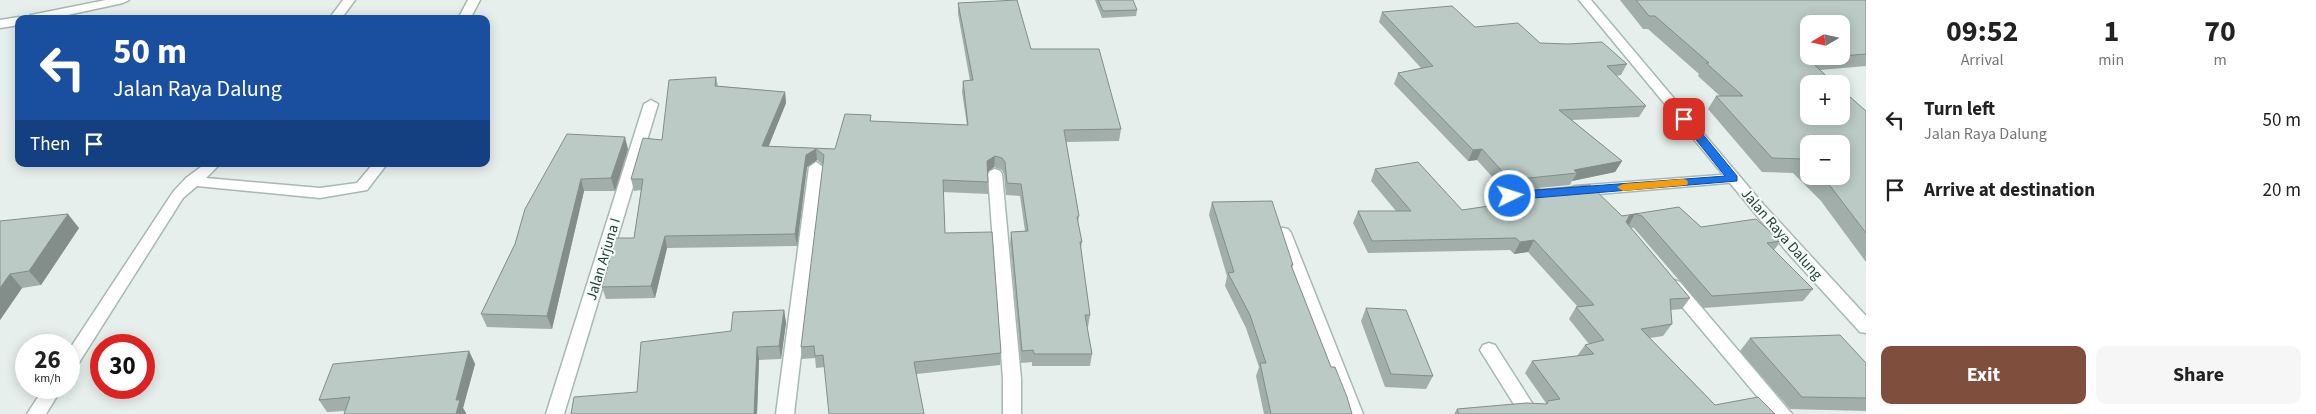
<!DOCTYPE html>
<html lang="en">
<head>
<meta charset="utf-8">
<style>
  :root { --surface:#fff; --page:#f6f6f6; --text:#222; --muted:#767676; --accent:#804e3d }
  body { margin:0; font-family:"Source Sans 3",sans-serif; background:var(--page); color:var(--text); height:100vh; display:flex; flex-direction:column; font-size:19px; white-space:nowrap }
  * { box-sizing:border-box; margin:0 }
  p { font-size:16px; color:var(--muted) }
  .icon { flex:none; width:28px; height:28px; fill:none; stroke:currentColor; stroke-width:2; stroke-linecap:round; stroke-linejoin:round }
  .map { position:relative; flex:1; overflow:hidden }
  .drawer { display:flex; flex-direction:column; background:var(--surface); width:450px }
  .drawer>* { flex:none }
  .top-card { position:absolute; left:15px; top:15px; width:475px; height:152px; border-radius:10px; box-shadow:0 2px 12px #0003; background:#1a4fa0; color:#fff; overflow:hidden }
  .needle { width:32px; rotate:261deg }
  .tools { position:absolute; left:1800px; top:15px; display:grid; gap:10px }
  .tools a { display:grid; place-items:center; width:50px; height:50px; border-radius:10px; background:var(--surface); box-shadow:0 2px 12px #0003; font-size:25px }
  .speed { position:absolute; left:15px; top:334px; display:flex; gap:10px; font-size:25px; font-weight:700; text-align:center }
  .speed>* { display:grid; place-content:center; width:65px; height:65px; border-radius:50%; background:var(--surface); box-shadow:0 2px 12px #0003; line-height:1 }
  .speed small { font-size:12px; font-weight:400 }
  .speed .limit { border:8px solid #d22; background:#fff; color:#111 }
  .pin { position:absolute; display:grid; place-items:center; width:42px; height:42px; color:#fff; margin:-21px; border-radius:10px; box-shadow:0 2px 8px #0006 }
  .me { position:absolute; width:55px; margin:-28px; rotate:86deg; stroke-linejoin:round; filter:drop-shadow(0 0 4px #0008) }
  .turn { display:flex; align-items:center; gap:18px; height:105px; padding:0 15px; font-size:22px }
  .turn .icon { width:65px; height:65px; stroke-width:2.5 }
  .turn b { display:block; font-size:35px; line-height:42px }
  .then { display:flex; align-items:center; height:48px; padding:0 15px; background:#0003; gap:10px; font-size:19px }
  .eta { display:flex; justify-content:space-evenly; align-items:center; height:85px; text-align:center }
  .eta b { font-size:30px; font-weight:700; line-height:35px }
  .cta { display:flex; gap:10px; margin-top:auto; padding:10px 15px }
  .cta a { flex:1; height:58px; border-radius:10px; background:var(--accent); color:#fff; font-size:20px; font-weight:700; line-height:58px; text-align:center }
  .cta a+a { background:var(--page); color:var(--text) }
  ul { padding:0; list-style:none }
  li { display:flex; align-items:center; gap:15px; height:70px; padding:0 15px }
  li div { flex:1 }
  li b { display:block; font-size:19px }
  li em { font-style:normal }
  main { display:flex; flex:1; min-height:0 }
  .map>svg:first-child { display:block }
</style>
</head>
<body>
<main>
<div class="map">
<svg width="1866" height="414" viewBox="0 0 1866 414">
  <rect width="100%" height="100%" fill="#e6efeb"/>
  <g fill="none" stroke-linecap="round" stroke-linejoin="round">
    <g stroke="#a8b8b2" stroke-width="3">
      <path id="minor" d="M 106,0 L 129,0 L 123,3 L 49,19 L 25,19 L 31,15 Z
        M 343,0 L 355,0 L 341,19 L 329,19 Z
        M 468,0 L 480,0 L 470,19 L 458,19 Z
        M 19,17 L 23,19 L 19,19 L 19,25 L 0,28 L 0,20 Z
        M 651,100 L 658,104 L 564,414 L 546,414 L 644,104 Z
        M 816,162 L 823,167 L 794,414 L 776,414 L 809,167 Z
        M 205,164 L 220,164 L 206,178 L 320,188 L 357,183 L 373,164 L 387,164 L 367,190 L 320,198 L 197,186 L 183,198 L 75,369 L 69,371 L 69,350 L 173,192 L 186,178 Z
        M 995,169 L 1000,171 L 1002,174 L 1021,379 L 1021,414 L 1003,414 L 1003,379 L 988,174 L 990,171 Z
        M 1733,174 L 1738,176 L 1740,179 L 1738,182 L 1575,196 L 1570,194 L 1568,191 L 1570,188 L 1575,186 Z
        M 1537,189 L 1542,191 L 1544,194 L 1542,197 L 1510,201 L 1505,199 L 1503,196 L 1505,193 Z
        M 1283,228 L 1288,229 L 1291,233 L 1363,414 L 1345,414 L 1275,233 L 1278,229 Z
        M 1674,280 L 1680,282 L 1792,414 L 1772,414 L 1668,290 L 1666,286 L 1668,282 Z
        M 1489,343 L 1495,345 L 1539,414 L 1520,414 L 1480,350 L 1483,345 Z
        M 44,388 L 62,388 L 46,414 L 27,414 Z"/>
    </g>
    <g stroke="#a8b8b2" stroke-width="3">
      <path id="tertiary" d="M 1579,0 L 1591,0 L 1763,204 L 1866,316 L 1866,333 L 1860,332 L 1787,252 Z"/>
    </g>
    <use href="#minor" fill="#fff" fill-rule="evenodd"/>
    <use href="#tertiary" fill="#fff" fill-rule="evenodd"/>
  </g>
  <path fill="#a1aea9" fill-rule="evenodd" d="M 1095,0 L 1133,0 L 1137,10 L 1136,16 L 1102,18 Z
    M 1620,0 L 1866,0 L 1866,66 L 1820,70 L 1866,111 L 1866,262 L 1821,201 L 1793,173 L 1762,172 L 1708,109 L 1716,96 L 1720,96 L 1698,76 L 1699,74 L 1648,29 L 1643,29 ZM 1809,144 L 1841,176 L 1809,176 Z
    M 958,3 L 1031,49 L 1121,129 L 1119,141 L 1066,142 L 1079,216 L 1078,223 L 1082,242 L 1081,248 L 1090,315 L 1088,327 L 1087,327 L 1092,354 L 1090,366 L 1032,366 L 1032,362 L 1021,363 L 1010,244 L 1011,232 L 1025,231 L 1020,196 L 1006,195 L 1004,174 L 1002,170 L 994,167 L 988,172 L 988,194 L 943,192 L 945,233 L 1001,353 L 1000,365 L 917,374 L 825,367 L 816,368 L 815,358 L 802,359 L 801,347 L 823,165 L 817,160 L 807,167 L 797,246 L 667,248 L 655,298 L 606,299 L 602,287 L 634,238 L 641,190 L 634,191 L 631,179 L 662,140 L 716,77 L 718,86 L 785,92 L 786,103 L 768,146 L 835,149 L 871,115 L 871,121 L 967,125 L 962,92 L 963,81 L 970,81 L 958,14 Z
    M 1382,12 L 1475,27 L 1627,64 L 1621,75 L 1616,76 L 1646,106 L 1639,117 L 1572,120 L 1622,161 L 1615,172 L 1572,181 L 1570,185 L 1505,191 L 1477,160 L 1468,161 L 1394,84 L 1398,73 L 1421,68 L 1379,22 Z
    M 628,149 L 615,191 L 584,191 L 552,329 L 487,327 L 481,314 L 515,244 L 525,209 Z
    M 1375,169 L 1462,210 L 1515,202 L 1521,191 L 1622,216 L 1679,207 L 1701,227 L 1781,241 L 1774,250 L 1813,289 L 1803,301 L 1703,308 L 1634,228 L 1629,227 L 1690,298 L 1682,309 L 1671,310 L 1672,324 L 1663,336 L 1650,338 L 1715,405 L 1775,414 L 1454,414 L 1457,409 L 1546,404 L 1546,403 L 1525,373 L 1532,361 L 1577,356 L 1585,345 L 1589,344 L 1569,319 L 1576,307 L 1578,307 L 1528,252 L 1514,254 L 1510,250 L 1368,253 L 1353,223 L 1358,211 L 1396,211 L 1371,181 Z
    M 1212,202 L 1293,265 L 1292,268 L 1331,367 L 1352,414 L 1264,414 L 1256,376 L 1259,367 L 1246,328 L 1225,286 L 1227,276 L 1209,215 Z
    M 0,221 L 79,228 L 41,285 L 22,288 L 0,320 Z
    M 1366,308 L 1433,376 L 1426,389 L 1385,387 L 1361,321 Z
    M 784,310 L 786,323 L 781,359 L 759,360 L 757,414 L 571,414 L 637,392 L 731,331 Z
    M 1750,338 L 1866,363 L 1866,411 L 1790,409 L 1740,351 Z
    M 469,351 L 475,364 L 463,408 L 466,413 L 466,414 L 344,414 L 345,411 L 327,412 L 319,400 Z"/>
  <path fill="#838d89" d="M 785,92 L 786,103 L 764,158 L 762,146 Z
    M 625,137 L 628,149 L 615,191 L 611,178 Z
    M 816,149 L 817,160 L 807,167 L 797,246 L 795,234 L 806,155 Z
    M 1482,149 L 1477,160 L 1468,161 L 1473,150 Z
    M 995,156 L 994,167 L 986,173 L 987,161 Z
    M 1622,161 L 1615,172 L 1572,181 L 1577,173 L 1574,170 Z
    M 581,179 L 584,191 L 552,329 L 547,316 Z
    M 68,214 L 79,228 L 41,285 L 29,271 Z
    M 1635,214 L 1628,226 L 1622,228 L 1629,216 Z
    M 665,236 L 667,248 L 655,298 L 651,286 Z
    M 1534,240 L 1528,252 L 1514,254 L 1520,242 Z
    M 10,274 L 22,288 L 0,320 L 0,288 Z
    M 784,310 L 786,323 L 781,359 L 779,346 Z
    M 757,347 L 759,360 L 757,414 L 754,414 Z
    M 469,351 L 475,364 L 463,408 L 466,413 L 466,414 L 456,414 L 456,400 Z"/>
  <path fill="#bbcac4" stroke="#838d89" d="M 1017,0 L 1031,49 L 1099,49 L 1121,129 L 1064,130 L 1079,216 L 1077,217 L 1082,242 L 1080,242 L 1090,315 L 1085,315 L 1092,354 L 1034,354 L 1033,350 L 1022,351 L 1011,232 L 1028,231 L 1021,184 L 1007,183 L 1005,162 L 1002,158 L 995,156 L 987,161 L 988,182 L 943,180 L 945,233 L 992,232 L 1001,353 L 914,362 L 924,414 L 829,414 L 823,355 L 815,356 L 814,346 L 801,347 L 824,155 L 816,149 L 806,155 L 795,234 L 665,236 L 651,286 L 602,287 L 616,238 L 634,238 L 643,179 L 631,179 L 643,138 L 662,140 L 669,80 L 716,77 L 715,86 L 785,92 L 762,146 L 835,149 L 845,114 L 871,115 L 870,121 L 968,125 L 963,81 L 973,80 L 958,3 Z
    M 1098,0 L 1133,0 L 1137,10 L 1103,11 Z
    M 1636,0 L 1866,0 L 1866,54 L 1841,56 L 1841,24 L 1809,24 L 1809,56 L 1838,56 L 1808,59 L 1835,84 L 1809,84 L 1809,116 L 1841,116 L 1841,89 L 1866,111 L 1866,233 L 1831,187 L 1820,176 L 1841,176 L 1841,144 L 1809,144 L 1809,165 L 1803,159 L 1772,158 L 1716,96 L 1743,96 L 1706,63 L 1709,63 L 1655,16 L 1649,16 Z
    M 1452,6 L 1475,27 L 1518,23 L 1540,43 L 1568,44 L 1602,42 L 1627,64 L 1607,66 L 1646,106 L 1559,110 L 1622,161 L 1574,170 L 1577,173 L 1510,180 L 1482,149 L 1473,150 L 1398,73 L 1433,66 L 1382,12 Z
    M 567,134 L 625,137 L 611,178 L 581,179 L 547,316 L 481,314 L 515,244 L 525,209 Z
    M 1418,162 L 1462,210 L 1529,200 L 1521,191 L 1590,185 L 1622,216 L 1679,207 L 1701,227 L 1756,219 L 1781,241 L 1767,243 L 1813,289 L 1712,296 L 1642,216 L 1635,214 L 1629,216 L 1626,222 L 1690,298 L 1670,299 L 1672,324 L 1641,329 L 1715,405 L 1758,397 L 1775,414 L 1459,414 L 1457,409 L 1526,403 L 1547,404 L 1548,401 L 1560,399 L 1532,361 L 1594,354 L 1585,345 L 1604,340 L 1576,307 L 1594,305 L 1534,240 L 1520,242 L 1516,238 L 1372,241 L 1358,211 L 1411,211 L 1375,169 Z
    M 1272,201 L 1293,265 L 1291,265 L 1331,367 L 1335,367 L 1347,397 L 1352,414 L 1271,414 L 1260,363 L 1266,363 L 1250,315 L 1228,273 L 1234,272 L 1212,202 Z
    M 68,214 L 29,271 L 10,274 L 0,288 L 0,221 Z
    M 1366,308 L 1406,310 L 1433,376 L 1391,374 Z
    M 784,310 L 779,346 L 757,347 L 754,414 L 571,414 L 574,397 L 637,392 L 641,342 L 731,331 L 733,312 Z
    M 1840,335 L 1866,363 L 1866,398 L 1802,397 L 1750,338 Z
    M 469,351 L 456,400 L 460,400 L 456,414 L 344,414 L 350,397 L 319,400 L 333,364 Z"/>
  <path fill="#1a73e8" stroke="#114b97" d="M 1681,116 L 1688,116 L 1737,176 L 1737,181 L 1510,200 L 1505,196 L 1510,192 L 1725,176 L 1681,121 Z"/>
  <path fill="#f59e0b" d="M 1683,179 L 1687,180 L 1688,183 L 1687,185 L 1623,191 L 1617,187 L 1623,184 Z"/>
  <g text-anchor="middle" stroke-width="4" stroke-linejoin="round" paint-order="stroke">
    <g font-size="15" fill="#24423a" stroke="#f7fbf9">
      <text transform="translate(1782 234) rotate(49)" y="5">Jalan Raya Dalung</text>
      <text transform="translate(603 259) rotate(-73)" y="5">Jalan Arjuna I</text>
    </g>
  </g>
</svg>
<div class="tools">
<a><svg class="needle" viewBox="-14 -14 28 28"><path d="M0-13l5 13h-10z" fill="#e53935"/><path d="M0 13l5-13h-10z" fill="#767676"/></svg></a>
<a>+</a>
<a>−</a>
</div>
<div class="speed"><div>26<small>km/h</small></div><div class="limit">30</div></div>
<div class="pin" style="left:1684px;top:119px;background:#d93025"><svg class="icon" aria-label="arrive" viewBox="0 0 24 24"><path d="M6 21V4h12l-3 4 3 4H6"/></svg></div>
<svg class="me" style="left:1510px;top:196px" viewBox="-20 -20 40 40"><circle r="17" fill="#1a73e8" stroke="#fff" stroke-width="3"/><path d="M0-11L8 9 0 5-8 9z" fill="#fff"/></svg>
<div class="top-card">
<div class="turn"><svg class="icon" aria-label="left" viewBox="0 0 24 24"><path d="M17 20v-9H6M10 6l-5 5 5 5"/></svg><div><b>50 m</b>Jalan Raya Dalung</div></div>
<div class="then">Then<svg class="icon" aria-label="arrive" viewBox="0 0 24 24"><path d="M6 21V4h12l-3 4 3 4H6"/></svg></div>
</div>
</div>
<section class="drawer">
<div class="eta">
<div><b>09:52</b><p>Arrival</p></div>
<div><b>1</b><p>min</p></div>
<div><b>70</b><p>m</p></div>
</div>
<ul>
<li><svg class="icon" aria-label="left" viewBox="0 0 24 24"><path d="M17 20v-9H6M10 6l-5 5 5 5"/></svg><div><b>Turn left</b><p>Jalan Raya Dalung</p></div><em>50 m</em></li>
<li><svg class="icon" aria-label="arrive" viewBox="0 0 24 24"><path d="M6 21V4h12l-3 4 3 4H6"/></svg><div><b>Arrive at destination</b></div><em>20 m</em></li>
</ul>
<div class="cta"><a>Exit</a><a>Share</a></div>
</section>
</main>
</body>
</html>
